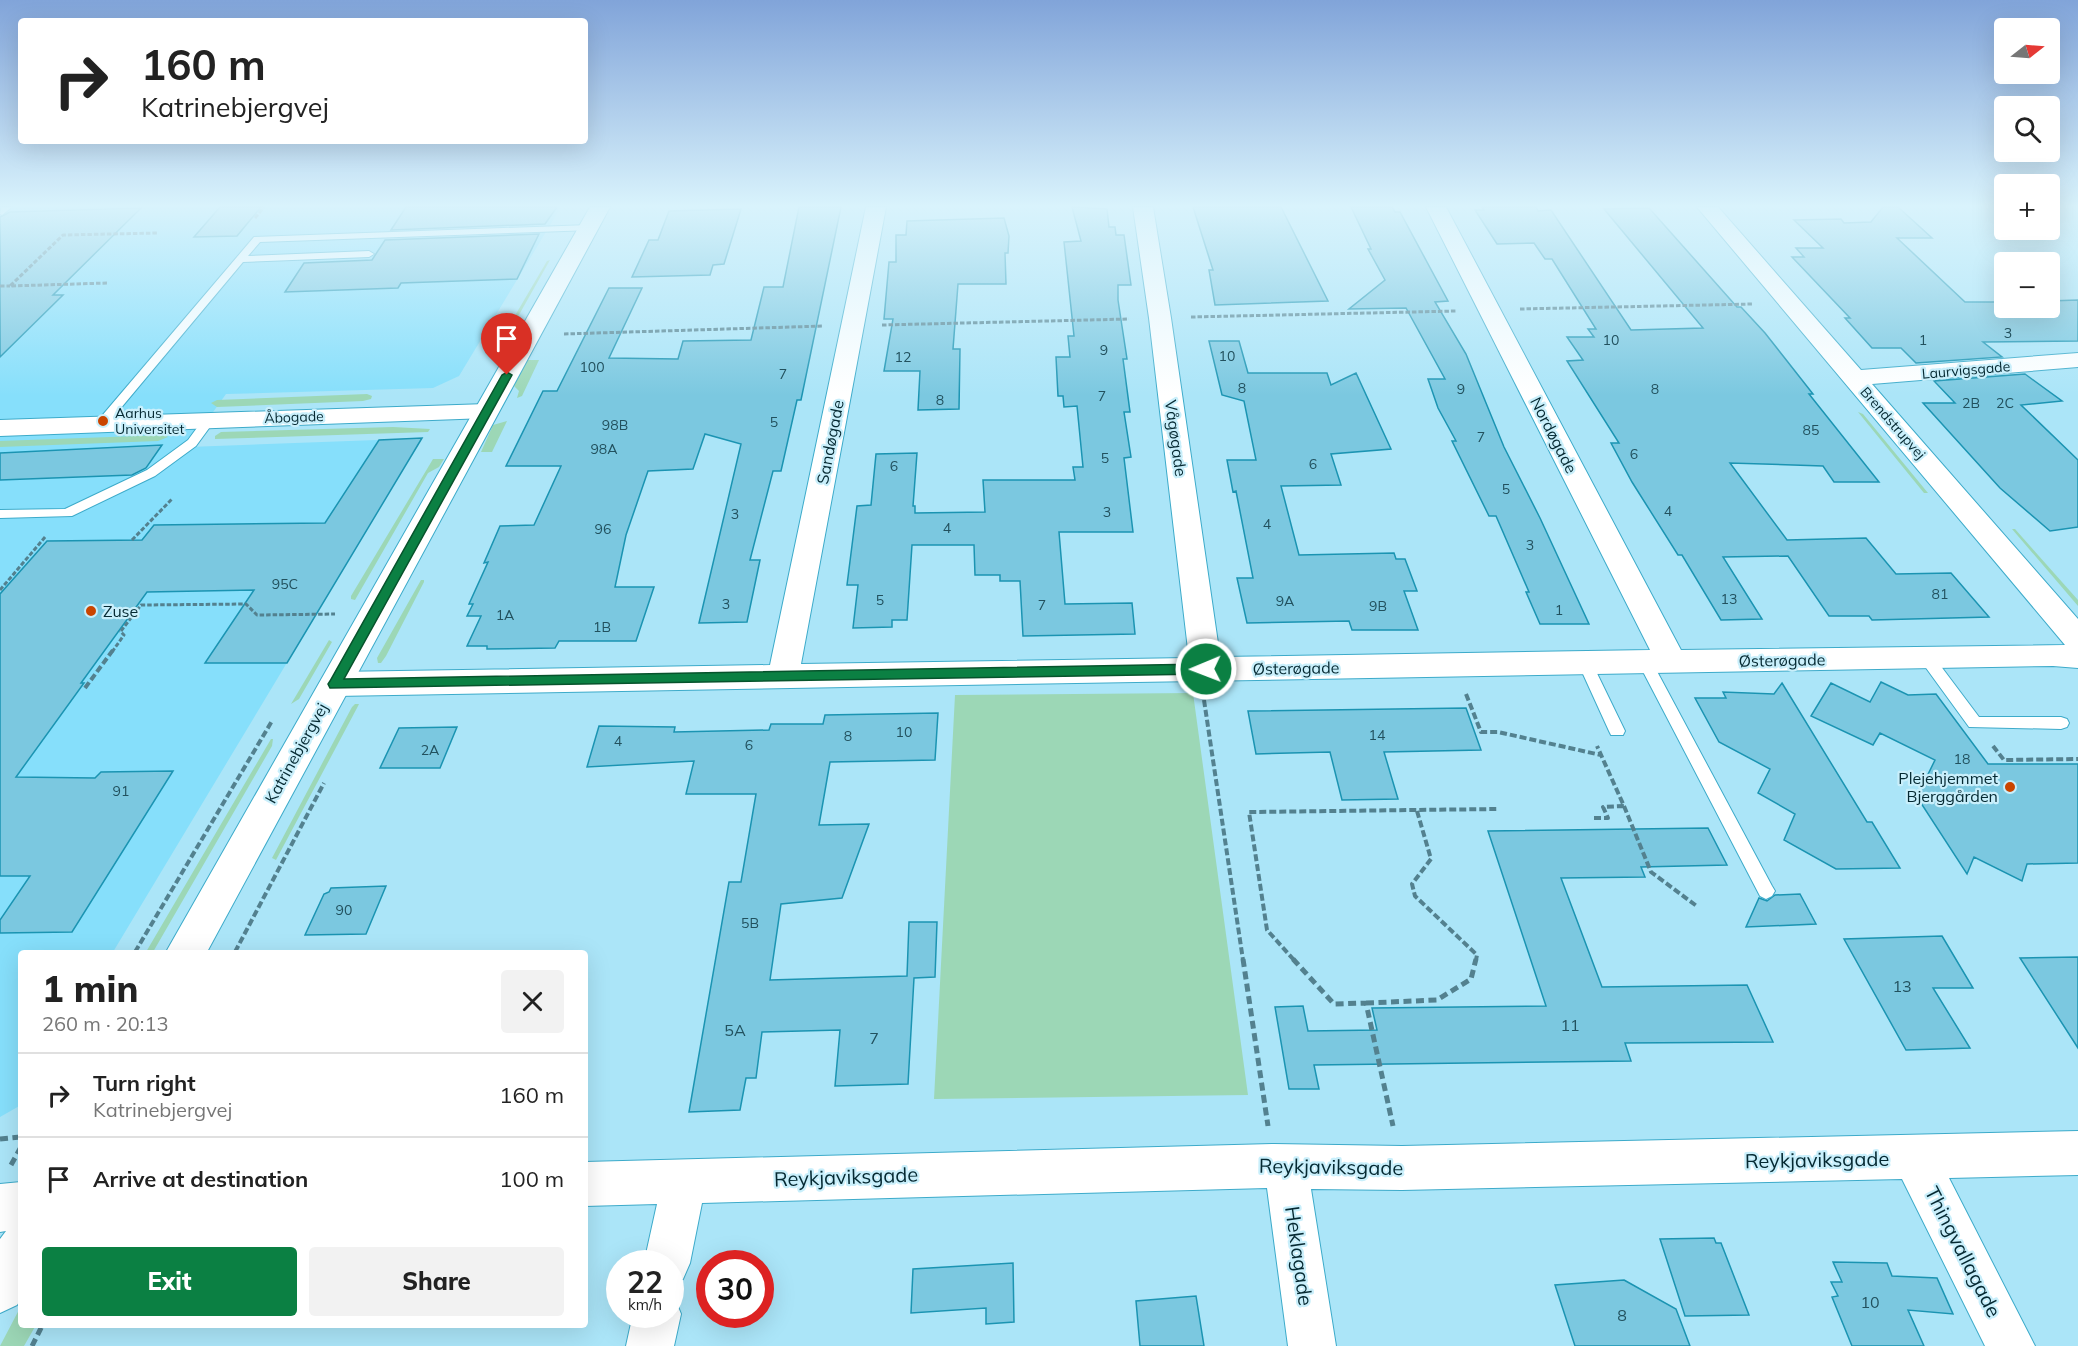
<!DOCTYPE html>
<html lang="en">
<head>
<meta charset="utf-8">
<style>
  :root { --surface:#fff; --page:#f2f2f2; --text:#222; --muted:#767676; --line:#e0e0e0; --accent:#0b8043 }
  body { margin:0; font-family:Mulish,sans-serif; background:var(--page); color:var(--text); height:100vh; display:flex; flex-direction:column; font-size:22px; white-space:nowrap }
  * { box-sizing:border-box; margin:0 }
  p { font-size:20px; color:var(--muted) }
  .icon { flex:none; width:33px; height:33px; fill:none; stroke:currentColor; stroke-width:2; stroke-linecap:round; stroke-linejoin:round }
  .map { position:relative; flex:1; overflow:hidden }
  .sheet { position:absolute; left:18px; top:950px; width:570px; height:378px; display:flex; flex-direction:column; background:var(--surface); border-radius:6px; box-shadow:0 6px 24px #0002 }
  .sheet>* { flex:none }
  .top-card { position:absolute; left:18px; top:18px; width:570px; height:126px; border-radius:6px; box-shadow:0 6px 24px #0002; background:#fff; color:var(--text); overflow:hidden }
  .needle { width:39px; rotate:73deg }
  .controls { position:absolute; left:1994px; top:18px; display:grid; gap:12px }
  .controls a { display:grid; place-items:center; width:66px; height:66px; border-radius:6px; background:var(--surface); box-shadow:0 6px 24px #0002; font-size:30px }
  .speed { position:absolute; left:606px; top:1250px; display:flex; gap:12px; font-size:30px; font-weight:700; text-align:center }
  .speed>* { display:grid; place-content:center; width:78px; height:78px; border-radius:50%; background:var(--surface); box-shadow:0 6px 24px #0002; line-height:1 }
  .speed small { font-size:15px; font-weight:400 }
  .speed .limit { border:9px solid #d22; background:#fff; color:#111 }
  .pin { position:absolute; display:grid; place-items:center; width:51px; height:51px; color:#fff; margin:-62px -26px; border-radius:50% 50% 50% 0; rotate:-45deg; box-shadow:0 0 6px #0007 }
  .pin .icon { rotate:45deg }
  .me { position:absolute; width:66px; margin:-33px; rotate:269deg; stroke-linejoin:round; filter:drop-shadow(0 0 4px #0008) }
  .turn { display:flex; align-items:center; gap:21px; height:126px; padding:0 24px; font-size:27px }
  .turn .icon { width:78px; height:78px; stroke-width:2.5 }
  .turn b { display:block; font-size:42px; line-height:51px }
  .round { display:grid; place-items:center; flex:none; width:63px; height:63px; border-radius:6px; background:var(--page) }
  .headline { display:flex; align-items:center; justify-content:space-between; height:102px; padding:0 24px }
  h1 { font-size:36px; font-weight:800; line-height:45px }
  .cta { display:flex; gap:12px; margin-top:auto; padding:12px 24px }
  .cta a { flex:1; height:69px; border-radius:6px; background:var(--accent); color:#fff; font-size:24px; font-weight:800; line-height:69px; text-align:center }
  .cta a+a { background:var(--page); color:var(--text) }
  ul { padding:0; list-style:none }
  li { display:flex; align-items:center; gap:18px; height:84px; padding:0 24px; border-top:2px solid var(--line) }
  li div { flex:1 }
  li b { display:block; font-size:22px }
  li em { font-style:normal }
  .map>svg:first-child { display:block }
</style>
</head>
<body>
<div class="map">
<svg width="2078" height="1346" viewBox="0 0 2078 1346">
  <rect width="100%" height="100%" fill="#abe5f8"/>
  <path fill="#86dffb" d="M 0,207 L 561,207 L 459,376 L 433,388 L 226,394 L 188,447 L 404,439 L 416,448 L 113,952 L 21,952 L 21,1105 L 0,1117 Z"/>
  <path fill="#9cd7b6" d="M 550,260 L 503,343 L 506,352 L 493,353 L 547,261 Z
    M 527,360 L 539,360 L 522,396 L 517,398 L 519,391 L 514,386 L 515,383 Z
    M 367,394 L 372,396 L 371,399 L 363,401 L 217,407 L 211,403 L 217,400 Z
    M 1858,412 L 1863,414 L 1928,493 L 1924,493 Z
    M 507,421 L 492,452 L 481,452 L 493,425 Z
    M 393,427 L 430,429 L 428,432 L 215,439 L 215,436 L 221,432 Z
    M 165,435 L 168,437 L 158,441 L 0,447 L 0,441 Z
    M 433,459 L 444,459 L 439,467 L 428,473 L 355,600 L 351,599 L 351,596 Z
    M 2012,529 L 2015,529 L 2078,600 L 2078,606 Z
    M 421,580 L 424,580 L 424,582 L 386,656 L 381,663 L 378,663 L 377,658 Z
    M 329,640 L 332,642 L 299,699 L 291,704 Z
    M 1193,693 L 1248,1095 L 934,1099 L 955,695 Z
    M 355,704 L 359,704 L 357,708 L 276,860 L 272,858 L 352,707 Z
    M 271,739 L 273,739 L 272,746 L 153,952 L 146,952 Z
    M 21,1306 L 21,1324 L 36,1325 L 24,1346 L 0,1346 Z"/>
  <path fill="#7bc8e0" stroke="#1b94b2" stroke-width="1.5" d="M 220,207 L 261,207 L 237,236 L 194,237 Z
    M 406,207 L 557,207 L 545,224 L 391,230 Z
    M 799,207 L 841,207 L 801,400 L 797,400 L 781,471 L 773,471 L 750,560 L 760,560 L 747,622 L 699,623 L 741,444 L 705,434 L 693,469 L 648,471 L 626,535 L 615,587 L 654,587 L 636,641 L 559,641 L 555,648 L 487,649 L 487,646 L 467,646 L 481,616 L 467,616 L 473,604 L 469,604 L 488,562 L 484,563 L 500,526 L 534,525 L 561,466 L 506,466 L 543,391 L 557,391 L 609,288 L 642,288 L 609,358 L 678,359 L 683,341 L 751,340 L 764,287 L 783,287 Z
    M 1072,207 L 1107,209 L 1109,227 L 1115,227 L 1116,235 L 1124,235 L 1131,285 L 1118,285 L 1118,300 L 1127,359 L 1123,359 L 1130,412 L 1124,412 L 1131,457 L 1124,458 L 1133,532 L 1059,532 L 1065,604 L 1132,603 L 1135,634 L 1023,636 L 1020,581 L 1000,581 L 1000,575 L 975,575 L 974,545 L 912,545 L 907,620 L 892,620 L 892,627 L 853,628 L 858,585 L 847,585 L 857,506 L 871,505 L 876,454 L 917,453 L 913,506 L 915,506 L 915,513 L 985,512 L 983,480 L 1075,480 L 1073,467 L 1083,467 L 1077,406 L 1064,407 L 1063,396 L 1058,396 L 1056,357 L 1070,357 L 1068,336 L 1074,336 L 1064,242 L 1081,241 Z
    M 1193,207 L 1281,207 L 1328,301 L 1215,305 L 1209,270 L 1213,270 Z
    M 1351,207 L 1392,207 L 1395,212 L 1400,212 L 1448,301 L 1435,302 L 1466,354 L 1504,447 L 1540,518 L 1589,624 L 1540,624 L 1526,592 L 1529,592 L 1496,516 L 1489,516 L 1452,441 L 1456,441 L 1438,408 L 1428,379 L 1445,379 L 1406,308 L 1349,309 L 1385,280 L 1368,249 L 1371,249 Z
    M 1482,207 L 1536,207 L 1538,211 L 1551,210 L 1631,330 L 1703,328 L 1604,209 L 1649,208 L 1737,307 L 1741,307 L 1765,333 L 1813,394 L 1809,394 L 1879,482 L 1834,482 L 1823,466 L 1730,463 L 1787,540 L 1866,538 L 1896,574 L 1951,573 L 1989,617 L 1872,620 L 1869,616 L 1829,616 L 1788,556 L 1723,557 L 1762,619 L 1721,620 L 1682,555 L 1678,555 L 1632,482 L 1611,443 L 1619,443 L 1567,361 L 1583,360 L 1567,337 L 1594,337 L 1588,329 L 1596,329 L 1552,259 L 1545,259 L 1534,243 L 1497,244 L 1475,210 L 1484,210 Z
    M 1883,207 L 1898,207 L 1932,238 L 1897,238 L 1965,302 L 2004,302 L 2004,308 L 2049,308 L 2049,301 L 2078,300 L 2078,341 L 1983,342 L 2002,357 L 1916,363 L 1901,348 L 1872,348 L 1845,318 L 1850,318 L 1792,257 L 1804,257 L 1796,248 L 1823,248 L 1794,220 L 1841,219 L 1844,223 L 1871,222 Z
    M 141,208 L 53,295 L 63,295 L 0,357 L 0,217 L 10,212 Z
    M 741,209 L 724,264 L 713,265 L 710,275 L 632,277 L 649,240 L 658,240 L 669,211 Z
    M 1004,218 L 1009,236 L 1008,253 L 1005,253 L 1006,284 L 958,284 L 953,349 L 960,349 L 959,409 L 918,410 L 920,371 L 884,371 L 893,319 L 884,319 L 889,262 L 896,262 L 896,235 L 906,235 L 907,221 Z
    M 539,234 L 517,279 L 401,283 L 398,288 L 285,292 L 304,263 L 372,260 L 385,240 Z
    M 1209,341 L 1239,341 L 1248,373 L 1327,373 L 1331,385 L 1356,373 L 1391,449 L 1331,454 L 1341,485 L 1281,486 L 1299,555 L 1394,553 L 1396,559 L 1405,559 L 1417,591 L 1404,591 L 1418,630 L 1352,630 L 1349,621 L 1247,623 L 1237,578 L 1253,578 L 1236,491 L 1233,492 L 1227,460 L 1256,460 L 1244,401 L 1222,395 Z
    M 2025,374 L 2062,401 L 2021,405 L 2078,460 L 2078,527 L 2050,531 L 2000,488 L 1923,403 L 1955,403 L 1934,381 Z
    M 422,438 L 287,663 L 205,663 L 254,590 L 147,592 L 81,683 L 84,683 L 16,777 L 95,778 L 101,772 L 173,771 L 72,932 L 0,933 L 0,920 L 30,876 L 0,876 L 0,594 L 47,541 L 142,540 L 154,525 L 325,523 L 379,440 Z
    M 162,445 L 146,468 L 132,475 L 0,480 L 0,453 Z
    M 1881,682 L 1908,695 L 1936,694 L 1988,764 L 2078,764 L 2078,863 L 2027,864 L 2022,881 L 1974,857 L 1967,874 L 1917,797 L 1935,760 L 1880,733 L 1873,745 L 1811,716 L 1831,683 L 1870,702 Z
    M 1782,683 L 1867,822 L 1872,822 L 1900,868 L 1836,869 L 1784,840 L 1795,814 L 1758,793 L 1770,769 L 1719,742 L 1695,698 L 1726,698 L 1723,692 L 1774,694 Z
    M 1466,708 L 1481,750 L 1384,752 L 1398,799 L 1342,800 L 1330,752 L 1256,754 L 1248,711 Z
    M 938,713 L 935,760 L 830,762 L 819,825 L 869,824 L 842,898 L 781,904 L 770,980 L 907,976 L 909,922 L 937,922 L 935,977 L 914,978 L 908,1084 L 835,1086 L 840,1030 L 762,1032 L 756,1078 L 746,1078 L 740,1110 L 689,1112 L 729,882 L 741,882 L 756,794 L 686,794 L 694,761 L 587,767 L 599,726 L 675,727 L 674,732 L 769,730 L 771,724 L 823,724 L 825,715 Z
    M 457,727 L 440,768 L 380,768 L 399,728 Z
    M 1708,828 L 1727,865 L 1641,867 L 1645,877 L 1561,878 L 1602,987 L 1747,985 L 1773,1042 L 1625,1043 L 1631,1061 L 1314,1065 L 1319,1089 L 1289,1089 L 1275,1007 L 1303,1006 L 1308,1031 L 1377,1030 L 1372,1008 L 1546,1006 L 1488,831 Z
    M 386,886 L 366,934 L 305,935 L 324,894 L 329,892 L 331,888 Z
    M 1800,894 L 1816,924 L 1746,927 L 1759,898 L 1767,901 L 1775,895 Z
    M 1942,936 L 1973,988 L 1933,988 L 1970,1048 L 1906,1050 L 1844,939 Z
    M 2078,957 L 2078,1048 L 2020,958 Z
    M 1714,1238 L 1716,1243 L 1721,1243 L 1749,1315 L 1685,1316 L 1660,1239 Z
    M 1833,1262 L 1887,1263 L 1892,1276 L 1937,1278 L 1953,1314 L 1908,1310 L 1924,1346 L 1852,1346 L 1832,1297 L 1838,1296 L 1831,1282 L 1842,1282 Z
    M 1013,1263 L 1014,1322 L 986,1324 L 986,1308 L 911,1313 L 913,1269 Z
    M 1624,1280 L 1676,1309 L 1690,1346 L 1575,1346 L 1555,1285 Z
    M 1196,1296 L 1204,1346 L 1140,1346 L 1136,1301 Z"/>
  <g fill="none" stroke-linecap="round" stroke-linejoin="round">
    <g stroke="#3dabca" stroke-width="2">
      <path id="service" d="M 1,207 L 12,207 L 2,215 L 0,214 Z
        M 589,225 L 592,226 L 592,230 L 260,242 L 248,256 L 369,251 L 374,254 L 369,257 L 243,262 L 105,427 L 101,428 L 95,424 L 254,237 Z
        M 209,416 L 215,420 L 196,446 L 155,476 L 72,516 L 0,518 L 0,510 L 65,509 L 147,470 L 188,440 L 205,417 Z
        M 1926,652 L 1931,653 L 1979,717 L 2061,717 L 2067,719 L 2069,723 L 2067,727 L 2061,729 L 1969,727 L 1921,661 L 1919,657 L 1921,653 Z
        M 1645,657 L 1650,658 L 1652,662 L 1772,886 L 1775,891 L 1772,896 L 1766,899 L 1760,896 L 1638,662 L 1640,658 Z
        M 1585,658 L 1590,659 L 1592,663 L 1625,731 L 1623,735 L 1611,735 L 1609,731 L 1578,663 L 1580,659 Z"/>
    </g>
    <g stroke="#3dabca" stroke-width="2">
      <path id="minor" d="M 866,207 L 886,207 L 801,664 L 1189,658 L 1149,318 L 1133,207 L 1153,207 L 1171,318 L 1220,657 L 1650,650 L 1426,207 L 1446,207 L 1681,650 L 2065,645 L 1697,207 L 1718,207 L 1861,370 L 2078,353 L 2078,367 L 1872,384 L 2078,619 L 2078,668 L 2053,666 L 335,696 L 324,692 L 319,684 L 324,676 L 335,672 L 770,665 Z
        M 487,404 L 496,406 L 499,411 L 496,416 L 487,418 L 0,436 L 0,420 Z
        M 2078,1131 L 2078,1175 L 1949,1178 L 2035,1346 L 1985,1346 L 1902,1179 L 1402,1190 L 1311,1189 L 1336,1346 L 1288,1346 L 1267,1188 L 702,1203 L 690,1263 L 683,1279 L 670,1285 L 670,1263 L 644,1263 L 657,1204 L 585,1206 L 585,1162 L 1274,1144 L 1402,1146 Z
        M 670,1296 L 674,1297 L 681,1314 L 674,1346 L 626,1346 L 633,1314 L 670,1314 Z"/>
    </g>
    <g stroke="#3dabca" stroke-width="2">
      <path id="tertiary" d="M 590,207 L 610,207 L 207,952 L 166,952 Z
        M 21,1182 L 21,1299 L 17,1305 L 0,1313 L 0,1239 L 6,1231 L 0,1232 L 0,1184 Z"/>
    </g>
    <path stroke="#53818f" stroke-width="3" stroke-dasharray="4.5 2" stroke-linecap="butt" d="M 255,218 L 264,207
      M 107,283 L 10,286 L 63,235 L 157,233
      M 0,286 L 10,286
      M 1520,309 L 1753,304
      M 1191,317 L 1456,311
      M 882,325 L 1129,319
      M 564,334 L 823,326
      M 132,540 L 172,499
      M 0,590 L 46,536
      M 121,631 L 141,605 L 246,604 L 257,615 L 335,614
      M 112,652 L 124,635 L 120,631"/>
    <path stroke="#53818f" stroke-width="4" stroke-dasharray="7 3" stroke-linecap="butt" d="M 85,688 L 113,650
      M 1466,694 L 1481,732 L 1498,732 L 1601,755
      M 1204,700 L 1243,960
      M 1993,746 L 2004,760 L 2078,759
      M 1624,806 L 1651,872 L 1698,907
      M 1417,811 L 1431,859 L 1412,884 L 1415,896 L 1477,955 L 1476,960
      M 1594,818 L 1608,818 L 1603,807 L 1624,806 L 1597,746
      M 135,952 L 272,721
      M 235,952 L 324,783
      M 1294,960 L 1267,930 L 1249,812 L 1498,809"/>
    <path stroke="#53818f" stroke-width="5" stroke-dasharray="8 4.5" stroke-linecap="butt" d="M 1243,959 L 1268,1126
      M 1293,959 L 1334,1004 L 1366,1003 L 1393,1126
      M 1366,1003 L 1437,1000 L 1471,979 L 1476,959
      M 0,1139 L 21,1137
      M 11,1165 L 21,1147
      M 32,1346 L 43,1324"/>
    <use href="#service" fill="#fff" fill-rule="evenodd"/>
    <use href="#minor" fill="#fff" fill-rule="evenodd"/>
    <use href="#tertiary" fill="#fff" fill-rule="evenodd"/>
  </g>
  <linearGradient id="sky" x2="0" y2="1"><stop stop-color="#81a4d9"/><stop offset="0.52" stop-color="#d9f3fc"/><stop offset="1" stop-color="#d9f3fc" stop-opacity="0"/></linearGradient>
  <rect width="2078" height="396" fill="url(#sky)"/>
  <path fill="#0b8043" stroke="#07532c" stroke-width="1.5" d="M 507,372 L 512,375 L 344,679 L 1206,664 L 1213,669 L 1206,674 L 330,688 L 328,684 L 330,681 L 502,375 Z"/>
  <g fill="#ca4500" stroke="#c9effb" stroke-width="2">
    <circle cx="103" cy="421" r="6"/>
    <circle cx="91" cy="611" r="6"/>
    <circle cx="2010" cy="787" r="6"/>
  </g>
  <g text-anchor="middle" stroke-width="4.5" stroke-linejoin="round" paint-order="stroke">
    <g font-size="14" fill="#22515e">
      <text x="2008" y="338">3</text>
      <text x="1611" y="345">10</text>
      <text x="1923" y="345">1</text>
      <text x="1104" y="355">9</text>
      <text x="1227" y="361">10</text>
      <text x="903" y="362">12</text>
      <text x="592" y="372">100</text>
      <text x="783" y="379">7</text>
      <text x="1242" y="393">8</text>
      <text x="1461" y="394">9</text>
      <text x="1655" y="394">8</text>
      <text x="1102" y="401">7</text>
      <text x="940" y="405">8</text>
      <text x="1971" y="408">2B</text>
      <text x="2005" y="408">2C</text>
      <text x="774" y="427">5</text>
      <text x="615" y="430">98B</text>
      <text x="1811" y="435">85</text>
      <text x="1481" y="442">7</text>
      <text x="604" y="454">98A</text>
      <text x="1634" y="459">6</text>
      <text x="1105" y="463">5</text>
      <text x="1313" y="469">6</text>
      <text x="894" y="471">6</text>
      <text x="1506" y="494">5</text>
      <text x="1668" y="516">4</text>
      <text x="1107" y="517">3</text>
      <text x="735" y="519">3</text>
      <text x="1267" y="529">4</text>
      <text x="947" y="533">4</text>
      <text x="603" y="534">96</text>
      <text x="1530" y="550">3</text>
      <text x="285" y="589">95C</text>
      <text x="1940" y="599">81</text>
      <text x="1729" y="604">13</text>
      <text x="880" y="605">5</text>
      <text x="1285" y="606">9A</text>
      <text x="726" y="609">3</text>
      <text x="1042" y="610">7</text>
      <text x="1378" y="611">9B</text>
      <text x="1559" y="615">1</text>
      <text x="505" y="620">1A</text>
      <text x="602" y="632">1B</text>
      <text x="904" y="737">10</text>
      <text x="1377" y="740">14</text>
      <text x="848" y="741">8</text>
      <text x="618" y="746">4</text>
      <text x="749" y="750">6</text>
      <text x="430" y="755">2A</text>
      <text x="1962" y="764">18</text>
      <text x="121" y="796">91</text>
      <text x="344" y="915">90</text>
      <text x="750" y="928">5B</text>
    </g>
    <g font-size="14" fill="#052932" stroke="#c9effb">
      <text transform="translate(1966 370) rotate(-5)" y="5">Laurvigsgade</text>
      <text transform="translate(294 417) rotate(-2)" y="5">Åbogade</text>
      <text transform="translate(1893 423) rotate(49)" y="5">Brendstrupvej</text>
    </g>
    <g font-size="14" fill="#052932" stroke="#c9effb" text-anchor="start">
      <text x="115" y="418">Aarhus<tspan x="115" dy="16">Universitet</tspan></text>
    </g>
    <g font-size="16" fill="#052932" stroke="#c9effb">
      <text transform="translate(1554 435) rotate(63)" y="6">Nordøgade</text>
      <text transform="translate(1176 438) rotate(82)" y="6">Vågøgade</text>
      <text transform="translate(830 442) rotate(-79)" y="6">Sandøgade</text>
      <text transform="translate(1782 660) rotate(-1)" y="6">Østerøgade</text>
      <text transform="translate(1296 668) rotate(-1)" y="6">Østerøgade</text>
      <text transform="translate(296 753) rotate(-61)" y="6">Katrinebjergvej</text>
    </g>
    <g font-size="16" fill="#052932" stroke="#c9effb" text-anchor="start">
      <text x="103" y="617">Zuse</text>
      <text x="1998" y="784" text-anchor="end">Plejehjemmet<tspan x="1998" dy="18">Bjerggården</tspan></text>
    </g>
    <g font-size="16" fill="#22515e">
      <text x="1902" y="992">13</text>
      <text x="1570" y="1031">11</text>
      <text x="735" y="1036">5A</text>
      <text x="874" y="1044">7</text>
      <text x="1870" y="1308">10</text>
      <text x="1622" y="1321">8</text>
    </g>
    <g font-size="20" fill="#052932" stroke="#c9effb">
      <text transform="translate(1817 1160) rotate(-1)" y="7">Reykjaviksgade</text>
      <text transform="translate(1331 1167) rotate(1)" y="7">Reykjaviksgade</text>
      <text transform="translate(846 1177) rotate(-2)" y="7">Reykjaviksgade</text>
      <text transform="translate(1963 1252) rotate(63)" y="7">Thingvallagade</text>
      <text transform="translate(1299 1256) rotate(82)" y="7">Heklagade</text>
    </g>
  </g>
</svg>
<div class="controls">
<a><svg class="needle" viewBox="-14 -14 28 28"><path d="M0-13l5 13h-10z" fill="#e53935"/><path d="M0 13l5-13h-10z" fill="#767676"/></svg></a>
<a><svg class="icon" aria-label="search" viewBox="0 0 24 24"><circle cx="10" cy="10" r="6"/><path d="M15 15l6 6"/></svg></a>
<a>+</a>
<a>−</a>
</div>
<div class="speed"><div>22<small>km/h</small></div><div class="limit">30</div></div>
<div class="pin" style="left:507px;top:375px;background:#d93025"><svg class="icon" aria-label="arrive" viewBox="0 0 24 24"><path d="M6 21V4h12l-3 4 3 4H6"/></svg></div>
<svg class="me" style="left:1206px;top:669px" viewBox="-20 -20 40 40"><circle r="17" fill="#0b8043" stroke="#fff" stroke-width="3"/><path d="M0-11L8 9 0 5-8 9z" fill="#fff"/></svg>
<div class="top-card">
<div class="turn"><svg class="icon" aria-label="right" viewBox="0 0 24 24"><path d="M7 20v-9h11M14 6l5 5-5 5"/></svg><div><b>160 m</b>Katrinebjergvej</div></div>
</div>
<section class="sheet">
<div class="headline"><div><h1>1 min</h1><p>260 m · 20:13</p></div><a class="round"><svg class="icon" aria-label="close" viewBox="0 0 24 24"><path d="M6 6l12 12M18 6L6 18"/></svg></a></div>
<ul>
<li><svg class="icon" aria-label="right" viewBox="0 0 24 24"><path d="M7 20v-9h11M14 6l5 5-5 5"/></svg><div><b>Turn right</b><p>Katrinebjergvej</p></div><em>160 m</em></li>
<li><svg class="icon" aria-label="arrive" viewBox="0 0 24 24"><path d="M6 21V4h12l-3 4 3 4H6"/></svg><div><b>Arrive at destination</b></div><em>100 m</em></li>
</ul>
<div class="cta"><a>Exit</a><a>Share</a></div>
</section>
</div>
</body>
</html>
